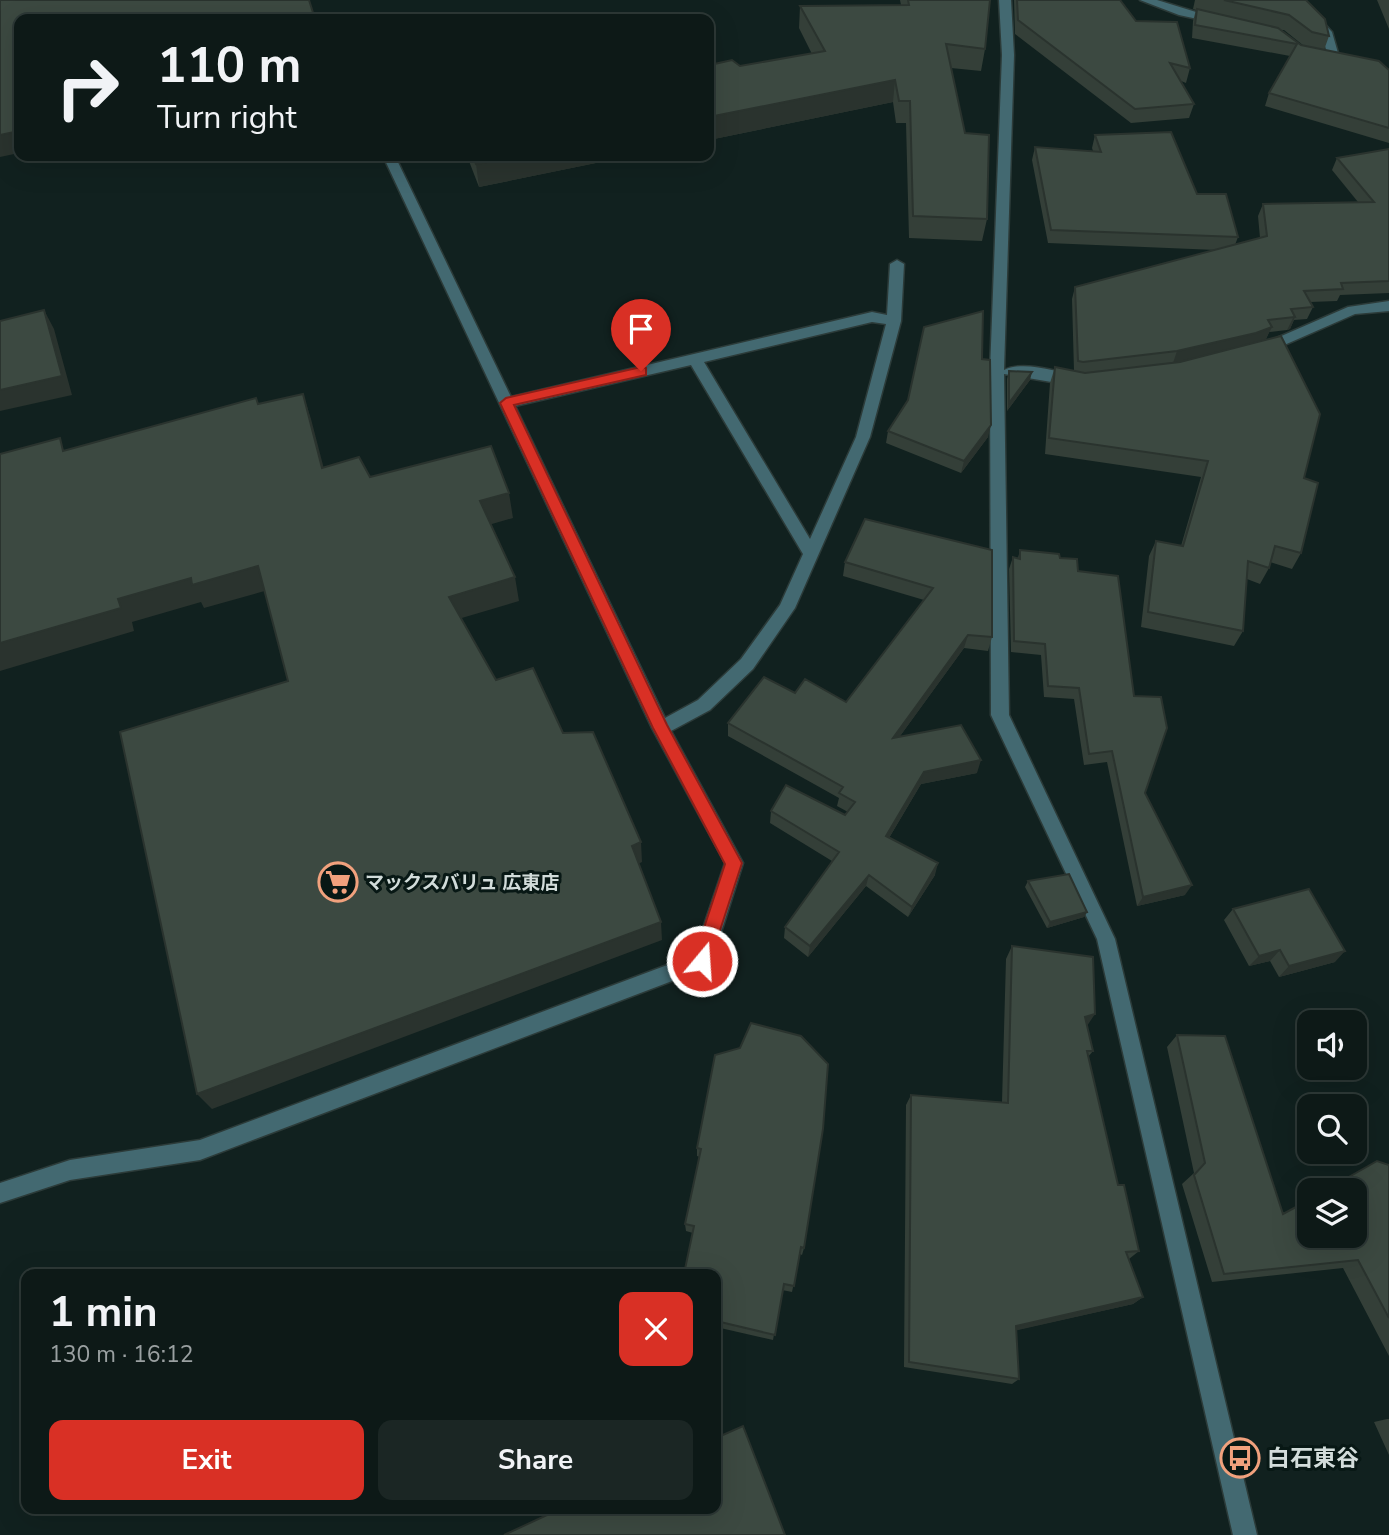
<!DOCTYPE html>
<html lang="en">
<head>
<meta charset="utf-8">
<style>
  :root { --surface:#0d1917; --page:#1b2624; --text:#f1f3f6; --muted:#9aa0a1; --line:#2d3836; --accent:#d93025 }
  body { margin:0; font-family:"Nunito Sans","Noto Sans JP",sans-serif; background:var(--page); color:var(--text); height:100vh; display:flex; flex-direction:column; font-size:26px; white-space:nowrap }
  * { box-sizing:border-box; margin:0 }
  p { font-size:23px; color:var(--muted) }
  .icon { flex:none; width:38px; height:38px; fill:none; stroke:currentColor; stroke-width:2; stroke-linecap:round; stroke-linejoin:round }
  .map { position:relative; flex:1; overflow:hidden }
  .side { position:absolute; left:21px; top:1269px; width:700px; height:245px; display:flex; flex-direction:column; background:var(--surface); border-radius:14px; box-shadow:0 7px 28px #0002,0 0 0 2px var(--line) }
  .side>* { flex:none }
  .banner { position:absolute; left:14px; top:14px; width:700px; height:147px; border-radius:14px; box-shadow:0 7px 28px #0002,0 0 0 2px var(--line); background:#0d1917; color:var(--text); overflow:hidden }
  .buttons { position:absolute; left:1297px; top:1010px; display:grid; gap:14px }
  .buttons a { display:grid; place-items:center; width:70px; height:70px; border-radius:14px; background:var(--surface); box-shadow:0 7px 28px #0002,0 0 0 2px var(--line); font-size:35px }
  .pin { position:absolute; display:grid; place-items:center; width:60px; height:60px; color:#fff; margin:-72px -30px; border-radius:50% 50% 50% 0; rotate:-45deg; box-shadow:0 0 7px #0007 }
  .pin .icon { rotate:45deg }
  .me { position:absolute; width:77px; margin:-38px; rotate:18deg; stroke-linejoin:round; filter:drop-shadow(0 0 5px #0008) }
  .turn { display:flex; align-items:center; gap:24px; height:147px; padding:0 28px; font-size:32px }
  .turn .icon { width:91px; height:91px; stroke-width:2.5 }
  .turn b { display:block; font-size:49px; line-height:60px }
  .round { display:grid; place-items:center; flex:none; width:74px; height:74px; border-radius:14px; background:var(--page) }
  .headline { display:flex; align-items:center; justify-content:space-between; height:119px; padding:0 28px }
  h1 { font-size:42px; font-weight:700; line-height:52px }
  .action { display:flex; gap:14px; margin-top:auto; padding:14px 28px }
  .action a { flex:1; height:80px; border-radius:14px; background:var(--accent); color:#fff; font-size:28px; font-weight:700; line-height:80px; text-align:center }
  .action a+a { background:var(--page); color:var(--text) }
  .map>svg:first-child { display:block }
</style>
</head>
<body>
<div class="map">
<svg width="1389" height="1535" viewBox="0 0 1389 1535">
  <rect width="100%" height="100%" fill="#11211f"/>
  <g fill="none" stroke-linecap="round" stroke-linejoin="round">
    <g stroke="#2c3b39" stroke-width="3">
      <path id="minor" d="M 999,0 L 1011,0 L 1014,55 L 1004,370 C 1024,360 1059,372 1080,377 L 1082,381 L 1075,386 L 1004,374 L 1009,715 L 1115,939 L 1257,1535 L 1233,1535 L 1097,939 L 991,715 L 990,371 L 1002,55 Z
        M 1140,0 L 1157,0 L 1222,20 L 1216,23 L 1179,15 Z
        M 1290,0 L 1302,0 L 1332,32 L 1340,60 L 1338,62 L 1330,62 L 1321,33 Z
        M 383,156 L 395,156 L 511,397 L 872,312 L 887,315 L 890,264 L 897,260 L 904,264 L 901,321 L 870,437 L 795,608 L 753,669 L 710,710 L 671,731 L 743,863 L 712,961 L 709,967 L 200,1160 L 70,1180 L 0,1203 L 0,1183 L 70,1160 L 200,1140 L 694,955 L 725,863 L 652,728 ZM 872,322 L 886,324 L 856,437 L 810,539 L 704,362 ZM 691,365 L 803,554 L 780,605 L 741,659 L 698,700 L 665,718 L 515,406 Z
        M 1389,301 L 1389,311 L 1355,314 L 1266,353 L 1256,353 L 1254,350 L 1256,347 L 1348,307 Z"/>
    </g>
    <use href="#minor" fill="#436971" fill-rule="evenodd"/>
  </g>
  <path fill="#343f38" fill-rule="evenodd" d="M 900,0 L 990,0 L 985,49 L 981,71 L 951,68 L 965,133 L 987,219 L 982,241 L 909,238 L 906,123 L 896,123 L 893,102 L 709,140 L 709,56 L 714,64 L 740,66 L 812,54 L 799,28 L 800,6 L 901,5 Z
    M 1014,0 L 1120,0 L 1136,21 L 1190,68 L 1186,83 L 1181,81 L 1194,104 L 1189,118 L 1131,123 L 1015,34 Z
    M 1195,0 L 1306,0 L 1329,36 L 1324,50 L 1389,70 L 1389,143 L 1265,106 L 1269,93 L 1290,56 L 1192,38 L 1193,21 L 1196,10 L 1193,9 ZM 1281,30 L 1284,30 L 1304,46 L 1301,45 Z
    M 1377,0 L 1389,0 L 1389,29 Z
    M 1095,135 L 1197,194 L 1238,237 L 1235,245 L 1260,238 L 1258,216 L 1263,204 L 1358,202 L 1332,170 L 1337,158 L 1389,149 L 1389,293 L 1340,295 L 1337,301 L 1310,302 L 1313,307 L 1307,319 L 1294,320 L 1290,329 L 1287,330 L 1269,332 L 1266,339 L 1263,340 L 1304,478 L 1301,553 L 1292,569 L 1270,562 L 1269,568 L 1260,584 L 1247,579 L 1243,631 L 1234,646 L 1141,627 L 1149,556 L 1156,541 L 1181,546 L 1201,477 L 1045,454 L 1050,383 L 1055,367 L 1074,371 L 1072,299 L 1075,287 L 1216,250 L 1048,243 L 1032,160 L 1035,147 L 1093,151 L 1092,148 Z
    M 467,156 L 630,156 L 479,187 Z
    M 982,359 L 988,437 L 961,473 L 886,443 L 888,431 Z
    M 1009,371 L 1030,380 L 1007,411 L 1007,379 Z
    M 865,519 L 992,637 L 988,651 L 964,648 L 900,736 L 977,773 L 921,784 L 889,838 L 935,875 L 908,917 L 866,886 L 808,957 L 784,938 L 785,927 L 832,861 L 770,823 L 771,811 L 845,815 L 848,812 L 837,806 L 839,798 L 728,736 L 728,723 L 795,693 L 846,702 L 924,600 L 843,576 L 845,562 Z
    M 1020,550 L 1060,558 L 1078,571 L 1145,793 L 1185,895 L 1137,906 L 1107,762 L 1084,765 L 1074,699 L 1044,697 L 1041,655 L 1011,652 L 1009,569 L 1013,557 L 1018,558 Z
    M 1028,881 L 1087,912 L 1084,917 L 1047,928 L 1025,887 Z
    M 1233,909 L 1335,962 L 1279,977 L 1270,961 L 1249,966 L 1224,920 Z
    M 1012,946 L 1087,1026 L 1093,1051 L 1088,1057 L 1118,1185 L 1139,1251 L 1129,1259 L 1143,1297 L 1133,1304 L 1016,1330 L 1019,1379 L 1012,1384 L 904,1367 L 906,1105 L 911,1095 L 1002,1102 L 1006,959 Z
    M 1177,1035 L 1283,1214 L 1389,1165 L 1389,1356 L 1343,1268 L 1212,1282 L 1182,1184 L 1194,1173 L 1167,1047 Z
    M 715,1055 L 804,1248 L 802,1255 L 800,1254 L 792,1292 L 782,1290 L 773,1340 L 716,1327 L 716,1274 L 693,1233 L 686,1231 L 685,1224 L 700,1157 L 697,1156 L 697,1148 Z
    M 1387,1419 L 1389,1419 L 1389,1455 L 1374,1422 Z"/>
  <path fill="#2a332e" d="M 895,80 L 893,102 L 709,140 L 709,117 Z
    M 19,131 L 19,153 L 0,157 L 0,135 Z
    M 518,156 L 630,156 L 479,187 L 476,164 Z
    M 44,310 L 54,329 L 72,395 L 0,411 L 0,390 Z
    M 1295,317 L 1290,329 L 1287,330 L 1293,318 Z
    M 1272,327 L 1266,339 L 1250,345 L 1173,363 L 1177,351 Z
    M 1032,372 L 1030,380 L 1007,411 L 1009,403 Z
    M 303,394 L 311,419 L 330,492 L 322,468 Z
    M 991,425 L 988,437 L 961,473 L 964,461 Z
    M 509,493 L 513,518 L 485,526 L 480,501 Z
    M 258,566 L 268,590 L 204,608 L 201,602 L 132,622 L 134,631 L 0,671 L 0,643 L 118,599 L 191,578 Z
    M 515,577 L 519,601 L 455,620 L 449,597 Z
    M 968,635 L 964,648 L 890,750 L 893,738 Z
    M 981,760 L 977,773 L 921,784 L 883,848 L 886,836 L 924,772 Z
    M 641,842 L 642,862 L 634,866 L 632,846 Z
    M 938,863 L 935,875 L 908,917 L 912,907 Z
    M 869,875 L 866,886 L 808,957 L 810,946 Z
    M 1192,885 L 1185,895 L 1137,906 L 1143,897 Z
    M 1087,912 L 1084,917 L 1047,928 L 1050,922 Z
    M 661,922 L 662,940 L 212,1109 L 197,1094 Z
    M 1280,950 L 1270,961 L 1249,966 L 1259,956 Z
    M 1345,951 L 1335,962 L 1279,977 L 1289,966 Z
    M 1095,1014 L 1087,1026 L 1085,1017 Z
    M 1143,1297 L 1133,1304 L 1009,1332 L 1016,1326 Z"/>
  <path fill="#3c4941" stroke="#2a332e" stroke-width="2" d="M 0,0 L 309,0 L 315,19 L 19,19 L 19,131 L 0,135 Z
    M 908,0 L 990,0 L 985,49 L 946,44 L 965,133 L 989,135 L 987,219 L 913,216 L 910,101 L 899,101 L 895,80 L 709,117 L 709,56 L 714,64 L 732,60 L 740,66 L 825,51 L 800,6 L 909,5 Z
    M 1017,0 L 1120,0 L 1136,21 L 1177,22 L 1190,68 L 1170,63 L 1194,104 L 1135,109 L 1018,20 Z
    M 1224,0 L 1306,0 L 1325,19 L 1329,36 L 1312,32 L 1289,15 Z
    M 1197,9 L 1278,28 L 1301,45 L 1379,61 L 1389,70 L 1389,128 L 1269,93 L 1297,44 L 1195,25 Z
    M 1171,132 L 1197,194 L 1226,194 L 1238,237 L 1051,230 L 1035,147 L 1101,152 L 1095,135 Z
    M 1389,149 L 1389,281 L 1341,283 L 1343,289 L 1304,291 L 1313,307 L 1291,309 L 1295,317 L 1268,320 L 1272,327 L 1256,333 L 1177,351 L 1083,362 L 1078,361 L 1075,287 L 1267,236 L 1263,204 L 1374,202 L 1337,158 Z
    M 473,156 L 518,156 L 476,164 Z
    M 44,310 L 62,376 L 0,390 L 0,321 Z
    M 983,311 L 982,359 L 990,360 L 991,425 L 964,461 L 888,431 L 908,400 L 924,327 Z
    M 1281,336 L 1320,414 L 1304,478 L 1318,483 L 1301,553 L 1275,546 L 1269,568 L 1248,561 L 1243,631 L 1148,612 L 1156,541 L 1183,546 L 1208,461 L 1049,438 L 1055,367 L 1085,373 L 1180,362 Z
    M 1009,371 L 1032,372 L 1009,403 Z
    M 303,394 L 322,468 L 359,457 L 370,477 L 491,446 L 509,493 L 480,501 L 515,577 L 449,597 L 496,680 L 533,668 L 563,733 L 593,732 L 641,842 L 632,846 L 661,922 L 197,1094 L 120,732 L 288,681 L 258,566 L 192,585 L 191,578 L 118,599 L 121,608 L 0,643 L 0,454 L 60,438 L 63,451 L 256,398 L 258,404 Z
    M 865,519 L 992,550 L 992,637 L 968,635 L 893,738 L 961,725 L 981,760 L 924,772 L 886,836 L 938,863 L 912,907 L 869,875 L 810,946 L 785,927 L 839,852 L 771,811 L 786,785 L 845,815 L 855,802 L 839,793 L 843,787 L 728,723 L 764,677 L 795,693 L 805,679 L 846,702 L 933,588 L 845,562 Z
    M 1020,550 L 1059,554 L 1060,558 L 1077,559 L 1078,571 L 1118,576 L 1134,696 L 1161,697 L 1167,728 L 1145,793 L 1192,885 L 1143,897 L 1112,751 L 1089,754 L 1079,688 L 1048,686 L 1045,644 L 1014,641 L 1013,557 L 1020,559 Z
    M 1069,874 L 1087,912 L 1050,922 L 1028,881 Z
    M 1309,889 L 1345,951 L 1289,966 L 1280,950 L 1259,956 L 1233,909 Z
    M 1012,946 L 1093,957 L 1095,1014 L 1085,1017 L 1093,1051 L 1087,1051 L 1118,1185 L 1124,1185 L 1139,1251 L 1126,1252 L 1143,1297 L 1016,1326 L 1019,1379 L 909,1362 L 911,1095 L 1008,1103 Z
    M 751,1023 L 801,1036 L 828,1064 L 823,1129 L 804,1248 L 801,1247 L 794,1286 L 784,1284 L 775,1335 L 716,1321 L 716,1274 L 684,1274 L 694,1226 L 685,1224 L 701,1149 L 697,1148 L 715,1055 L 740,1048 Z
    M 1177,1035 L 1225,1036 L 1283,1214 L 1309,1200 L 1309,1236 L 1354,1236 L 1354,1190 L 1326,1190 L 1377,1161 L 1389,1165 L 1389,1318 L 1358,1260 L 1224,1274 L 1194,1175 L 1205,1163 Z
    M 743,1426 L 785,1535 L 504,1535 L 562,1508 L 716,1508 L 716,1438 Z"/>
  <path fill="#d93025" stroke="#8d1f18" stroke-width="2" d="M 641,367 L 646,368 L 646,375 L 514,405 L 667,725 L 742,863 L 710,961 L 708,966 L 702,969 L 696,966 L 693,961 L 725,864 L 653,728 L 500,403 L 506,398 Z"/>
  <defs>
    <g id="supermarket-ring" transform="scale(2.0125)"><circle r="9.5" fill="#081815" stroke="#f1a17d" stroke-width="1.5"/><path d="M-6-5.5h2.5l.6 2H6L4.5 2H-2.5L-4.4-4H-6ZM-1.5 3.2a1.3 1.3 0 1 0 .1 0ZM3 3.2a1.3 1.3 0 1 0 .1 0Z" fill="#f1a17d"/></g>
    <g id="bus-ring" transform="scale(2.0125)"><circle r="9.5" fill="#081815" stroke="#f1a17d" stroke-width="1.5"/><path d="M-5-6H5V4H4V6H2V4H-2V6H-4V4H-5ZM-3.5-4V0h7V-4ZM-3.5 1.2v1.5H-2V1.2ZM2 1.2v1.5H3.5V1.2Z" fill="#f1a17d"/></g>
  </defs>
  <g fill-rule="evenodd">
    <use href="#supermarket-ring" x="338" y="882"/>
    <use href="#bus-ring" x="1240" y="1458"/>
  </g>
  <g text-anchor="middle" stroke-width="6" stroke-linejoin="round" paint-order="stroke">
    <g font-size="19" font-weight="bold" fill="#d2dcda" stroke="#081815" text-anchor="start">
      <text x="365" y="889">マックスバリュ 広東店</text>
    </g>
    <g font-size="23" font-weight="bold" fill="#d2dcda" stroke="#081815" text-anchor="start">
      <text x="1267" y="1466">白石東谷</text>
    </g>
  </g>
</svg>
<div class="buttons">
<a><svg class="icon" aria-label="sound" viewBox="0 0 24 24"><path d="M4 9h4l5-4v14l-5-4H4zM17 9q2 3 0 6"/></svg></a>
<a><svg class="icon" aria-label="search" viewBox="0 0 24 24"><circle cx="10" cy="10" r="6"/><path d="M15 15l6 6"/></svg></a>
<a><svg class="icon" aria-label="layers" viewBox="0 0 24 24"><path d="M12 4l9 5-9 5-9-5zM3 14l9 5 9-5"/></svg></a>
</div>
<div class="pin" style="left:641px;top:371px;background:#d93025"><svg class="icon" aria-label="arrive" viewBox="0 0 24 24"><path d="M6 21V4h12l-3 4 3 4H6"/></svg></div>
<svg class="me" style="left:702px;top:961px" viewBox="-20 -20 40 40"><circle r="17" fill="#d93025" stroke="#fff" stroke-width="3"/><path d="M0-11L8 9 0 5-8 9z" fill="#fff"/></svg>
<div class="banner">
<div class="turn"><svg class="icon" aria-label="right" viewBox="0 0 24 24"><path d="M7 20v-9h11M14 6l5 5-5 5"/></svg><div><b>110 m</b>Turn right</div></div>
</div>
<section class="side">
<div class="headline"><div><h1>1 min</h1><p>130 m · 16:12</p></div><a class="round" style="background:#d93025;color:#fff"><svg class="icon" aria-label="close" viewBox="0 0 24 24"><path d="M6 6l12 12M18 6L6 18"/></svg></a></div>
<div class="action"><a>Exit</a><a>Share</a></div>
</section>
</div>
</body>
</html>
